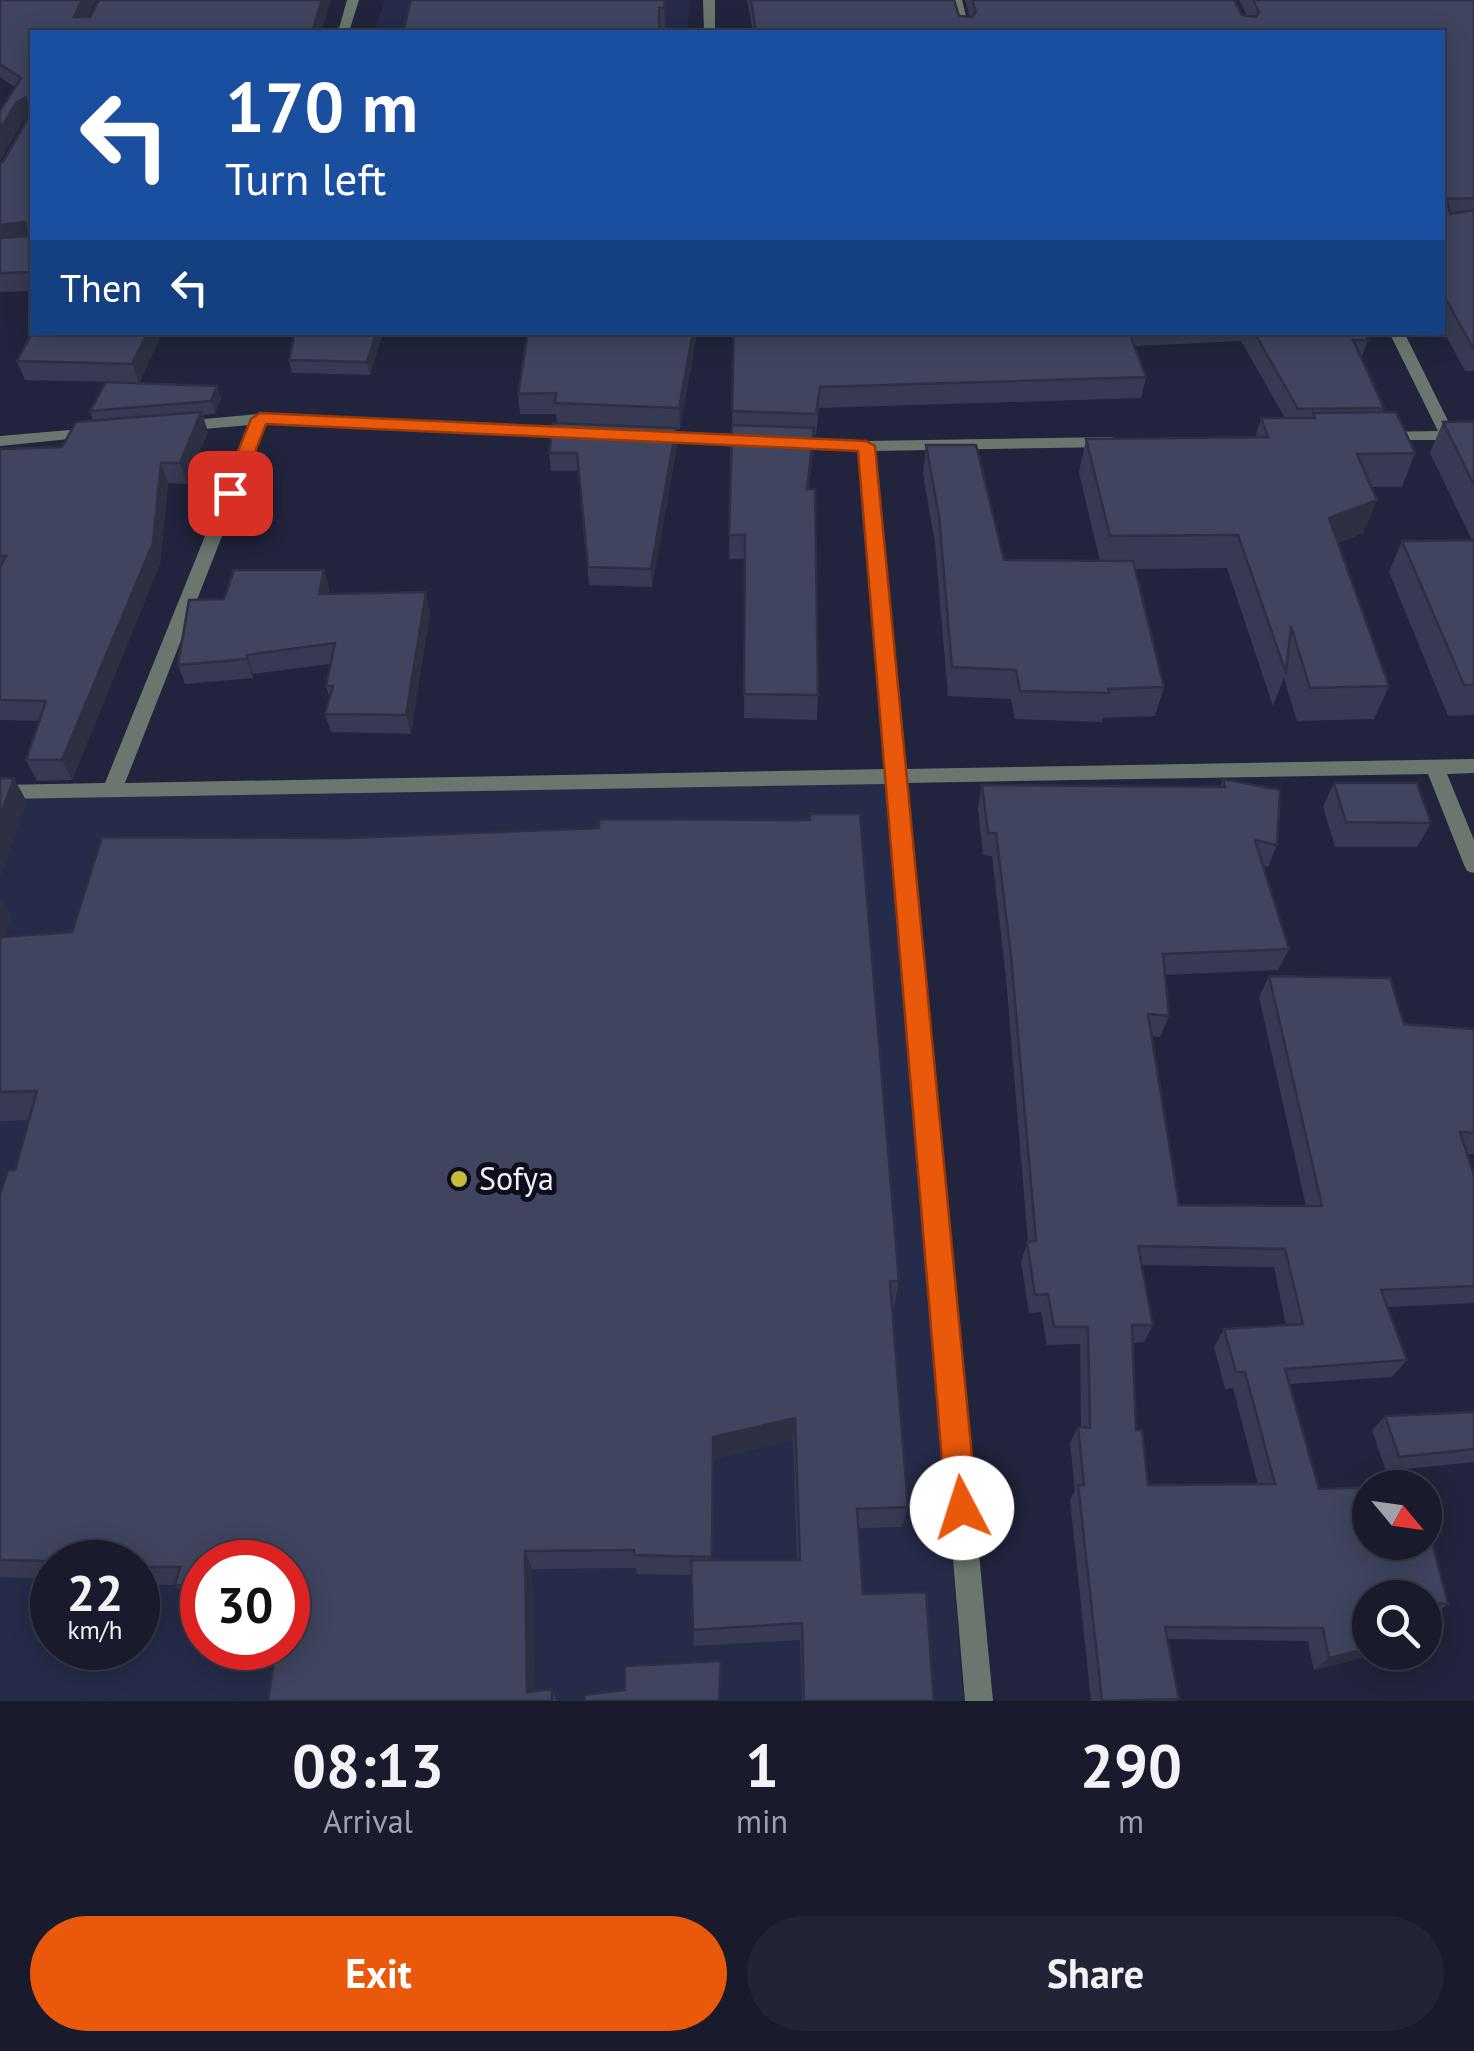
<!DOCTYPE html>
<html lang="en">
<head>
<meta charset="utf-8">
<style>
  :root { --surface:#191b2d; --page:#222435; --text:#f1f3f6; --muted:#9fa1aa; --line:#373949; --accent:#ea580c }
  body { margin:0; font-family:"PT Sans",sans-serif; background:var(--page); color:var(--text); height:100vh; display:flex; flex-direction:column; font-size:38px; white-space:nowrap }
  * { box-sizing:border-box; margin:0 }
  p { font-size:32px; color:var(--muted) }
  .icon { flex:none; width:55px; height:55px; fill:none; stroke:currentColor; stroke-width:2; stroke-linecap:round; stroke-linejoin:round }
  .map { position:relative; height:1701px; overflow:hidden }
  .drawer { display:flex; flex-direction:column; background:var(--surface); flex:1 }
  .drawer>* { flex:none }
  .banner { position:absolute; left:30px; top:30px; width:1415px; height:305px; border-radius:0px; box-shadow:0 5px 25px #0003,0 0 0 2px var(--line); background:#1a4fa0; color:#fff; overflow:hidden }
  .needle { width:65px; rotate:119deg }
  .tools { position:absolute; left:1352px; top:1470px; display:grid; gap:20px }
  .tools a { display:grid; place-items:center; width:90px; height:90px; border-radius:50%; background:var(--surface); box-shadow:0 5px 25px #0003,0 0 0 2px var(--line); font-size:50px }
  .speed { position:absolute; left:30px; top:1540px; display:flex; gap:20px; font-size:50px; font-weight:700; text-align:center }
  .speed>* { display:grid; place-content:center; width:130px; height:130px; border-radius:50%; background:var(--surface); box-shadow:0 5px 25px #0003,0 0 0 2px var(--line); line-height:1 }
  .speed small { font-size:25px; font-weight:400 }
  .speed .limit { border:15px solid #d22; background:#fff; color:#111 }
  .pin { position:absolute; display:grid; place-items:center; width:85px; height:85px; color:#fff; margin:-42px; border-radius:20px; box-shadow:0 5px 15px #0006 }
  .me { position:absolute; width:110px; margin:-55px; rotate:355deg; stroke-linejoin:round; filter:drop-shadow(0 0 8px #0008) }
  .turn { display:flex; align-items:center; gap:35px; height:210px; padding:0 30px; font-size:45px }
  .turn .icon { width:130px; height:130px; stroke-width:2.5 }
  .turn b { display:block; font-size:70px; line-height:85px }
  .then { display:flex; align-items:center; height:95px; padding:0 30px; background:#0003; gap:20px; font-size:38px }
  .eta { display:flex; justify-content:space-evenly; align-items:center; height:170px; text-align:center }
  .eta b { font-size:60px; font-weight:700; line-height:70px }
  .button { display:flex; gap:20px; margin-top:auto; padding:20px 30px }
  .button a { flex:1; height:115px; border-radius:60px; background:var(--accent); color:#fff; font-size:40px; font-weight:700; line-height:115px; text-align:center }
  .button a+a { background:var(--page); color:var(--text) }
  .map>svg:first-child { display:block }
</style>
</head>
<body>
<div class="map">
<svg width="1474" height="1701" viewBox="0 0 1474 1701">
  <rect width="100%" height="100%" fill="#21243c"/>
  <path fill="#262b49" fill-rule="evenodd" d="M 385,0 L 689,0 L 688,32 L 374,32 Z
    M 884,784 L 964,1701 L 0,1701 L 0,795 ZM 52,1562 L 138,1562 L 138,1648 L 52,1648 ZM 202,1562 L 288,1562 L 288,1648 L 202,1648 Z"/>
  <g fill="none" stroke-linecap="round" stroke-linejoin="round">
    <path fill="#6b776e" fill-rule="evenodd" d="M 347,0 L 359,0 L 349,32 L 338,32 Z
      M 703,0 L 715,0 L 715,32 L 704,32 Z
      M 950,0 L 962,0 L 970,32 L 959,32 Z
      M 1389,332 L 1404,332 L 1453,431 L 1474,430 L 1474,440 L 1375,440 L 1373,437 L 1381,432 L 1438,431 Z
      M 260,414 L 577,428 L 585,433 L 577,438 L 266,424 L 125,783 L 886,769 L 858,451 L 780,446 L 780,440 L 786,438 L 866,441 L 1112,437 L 1120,442 L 1112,447 L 874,451 L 905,769 L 1474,759 L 1474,773 L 1447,774 L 1474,840 L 1474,873 L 1467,871 L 1464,865 L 1428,774 L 906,783 L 993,1701 L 965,1701 L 887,784 L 0,799 L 0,785 L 105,783 L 250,425 L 182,431 L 174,426 L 182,421 Z
      M 93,428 L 99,430 L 99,436 L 0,446 L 0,436 Z
      M 651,432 L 757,436 L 765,441 L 757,446 L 645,440 L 643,437 Z"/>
  </g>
  <path fill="#373a52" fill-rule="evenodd" d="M 0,0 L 96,0 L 88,17 L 32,32 L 32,291 L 0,292 L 0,163 L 3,162 L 28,118 L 23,121 L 0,160 L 0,111 L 15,87 L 0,77 Z
    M 411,0 L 667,0 L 665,32 L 403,32 Z
    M 747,0 L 954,0 L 959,16 L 970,17 L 965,0 L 1234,0 L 1242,15 L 1247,16 L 1239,0 L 1474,0 L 1474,371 L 1465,371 L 1442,328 L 1442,32 L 753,32 Z
    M 163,332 L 139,383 L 217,386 L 221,399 L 215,414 L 203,415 L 208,432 L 187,484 L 168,483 L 160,564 L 72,780 L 37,781 L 26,760 L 40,721 L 0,720 L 0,449 L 62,447 L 93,421 L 90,411 L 106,382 L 25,380 L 17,361 Z
    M 295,332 L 383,332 L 370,375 L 292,373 L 289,360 Z
    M 528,332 L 697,332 L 680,429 L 676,429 L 677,446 L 652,587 L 589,585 L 579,471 L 551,471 L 549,453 L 557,423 L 556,414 L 520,414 L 518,394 Z
    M 734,332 L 1365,332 L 1368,340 L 1361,358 L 1384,408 L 1382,412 L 1415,453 L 1402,487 L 1371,487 L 1377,500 L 1363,533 L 1338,543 L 1389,686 L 1374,719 L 1297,721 L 1284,678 L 1273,706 L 1227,568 L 1135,569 L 1164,687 L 1155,716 L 1103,718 L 1102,722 L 1015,719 L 1011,699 L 948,696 L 935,544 L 923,474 L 926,445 L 1004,560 L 1100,561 L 1079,473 L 1086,439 L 1255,438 L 1261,418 L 1285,418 L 1241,341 L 1134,346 L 1146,377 L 1141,398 L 819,408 L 816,435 L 814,435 L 809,489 L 818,695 L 817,720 L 744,718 L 745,559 L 729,559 Z
    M 1474,421 L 1474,715 L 1448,716 L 1389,572 L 1402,541 L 1472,540 L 1430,453 L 1443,422 Z
    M 324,570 L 329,590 L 328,594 L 430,611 L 411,734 L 331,732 L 325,714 L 330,698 L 326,686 L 331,664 L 253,674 L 253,678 L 185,684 L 178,665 L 224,599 Z
    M 1223,779 L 1277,845 L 1268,867 L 1263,866 L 1289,949 L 1278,970 L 1165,975 L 1169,1016 L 1160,1037 L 1151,1036 L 1179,1205 L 1306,1206 L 1259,997 L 1269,976 L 1404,1024 L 1474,1029 L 1474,1154 L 1467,1154 L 1474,1175 L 1474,1303 L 1387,1307 L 1407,1360 L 1392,1377 L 1289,1384 L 1319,1489 L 1386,1545 L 1448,1604 L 1431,1617 L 1425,1616 L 1425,1598 L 1370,1598 L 1370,1652 L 1362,1658 L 1314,1670 L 1308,1641 L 1167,1639 L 1179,1699 L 1176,1701 L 1091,1701 L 1070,1500 L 1075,1490 L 1070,1443 L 1078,1427 L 1081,1427 L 1080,1344 L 1047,1345 L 1041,1312 L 1029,1313 L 1021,1261 L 1028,1242 L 1006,978 L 992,856 L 983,855 L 978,808 L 982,785 L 1220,787 ZM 1141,1265 L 1274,1267 L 1286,1325 L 1224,1329 L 1214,1347 L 1225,1389 L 1233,1388 L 1258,1484 L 1148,1485 L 1136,1430 L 1133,1343 L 1144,1342 L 1153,1325 Z
    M 1334,783 L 1431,823 L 1417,847 L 1335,847 L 1323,807 Z
    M 0,897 L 12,917 L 5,936 L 899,1281 L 894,1306 L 892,1306 L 908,1507 L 902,1527 L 858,1528 L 863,1594 L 934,1701 L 802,1701 L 800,1640 L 694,1646 L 691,1575 L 637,1574 L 636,1568 L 532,1569 L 534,1691 L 552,1689 L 557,1701 L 268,1701 L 288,1562 L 202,1562 L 202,1603 L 194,1602 L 175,1585 L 138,1585 L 138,1562 L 52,1562 L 52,1579 L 0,1577 L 0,1194 L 15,1170 L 29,1120 L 0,1121 ZM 793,1440 L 797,1560 L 713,1560 L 714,1459 Z
    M 1474,1412 L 1474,1462 L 1386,1471 L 1372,1430 L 1385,1416 Z"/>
  <path fill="#2d3042" d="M 82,0 L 96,0 L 81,32 L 74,17 Z
    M 322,0 L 331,0 L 321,32 L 312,32 Z
    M 665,0 L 667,0 L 665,32 L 664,8 Z
    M 26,97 L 32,115 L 23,121 L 0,160 L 0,130 L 16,103 Z
    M 25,222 L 32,240 L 0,244 L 0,225 Z
    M 148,332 L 163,332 L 139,383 L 132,364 Z
    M 377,332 L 383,332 L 370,375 L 367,362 Z
    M 693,332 L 697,332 L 680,429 L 679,408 Z
    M 217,386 L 221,399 L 215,414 L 211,401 Z
    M 201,412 L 208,432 L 187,484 L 180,463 Z
    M 676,428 L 677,446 L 652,587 L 651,569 Z
    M 814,428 L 813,453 L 806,514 L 807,489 Z
    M 161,463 L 168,483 L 160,564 L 72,780 L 62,760 Z
    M 1377,500 L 1363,533 L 1316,551 L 1329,518 Z
    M 324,570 L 329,590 L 324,613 L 319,594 Z
    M 426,592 L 430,611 L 411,734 L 406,715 Z
    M 247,655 L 253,674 L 253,678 L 247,659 Z
    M 14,778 L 27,802 L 0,879 L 0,817 Z
    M 0,897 L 12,917 L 0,952 Z
    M 795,1418 L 793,1440 L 714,1459 L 713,1575 L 713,1437 Z
    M 525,1551 L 532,1569 L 534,1701 L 527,1692 Z
    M 1370,1648 L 1370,1652 L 1362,1658 L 1314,1670 L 1329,1658 Z"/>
  <path fill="#40445f" stroke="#2d3042" stroke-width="2.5" fill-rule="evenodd" d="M 0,0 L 82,0 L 74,17 L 90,17 L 99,0 L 322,0 L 312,32 L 32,32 L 32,272 L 0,273 L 0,238 L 28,236 L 25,222 L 0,225 L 0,163 L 3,162 L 29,117 L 26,97 L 16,103 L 0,130 L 0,111 L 21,78 L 0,64 Z
    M 411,0 L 665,0 L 664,8 L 659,8 L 659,32 L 403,32 Z
    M 751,0 L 954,0 L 959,16 L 972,17 L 976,12 L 972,0 L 1234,0 L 1242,15 L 1256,17 L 1259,12 L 1253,0 L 1474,0 L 1474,198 L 1447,199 L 1450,214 L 1474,210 L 1474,350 L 1442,292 L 1442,32 L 756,32 Z
    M 33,332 L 148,332 L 132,364 L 17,361 Z
    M 295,332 L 377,332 L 367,362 L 289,360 Z
    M 528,332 L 693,332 L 679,408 L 555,403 L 556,393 L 518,394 Z
    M 734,332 L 1129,332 L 1146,377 L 820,387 L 816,414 L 732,411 Z
    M 1254,332 L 1365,332 L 1368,340 L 1353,340 L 1384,408 L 1298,409 Z
    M 106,382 L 217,386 L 211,401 L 90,411 Z
    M 201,412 L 180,463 L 161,463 L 153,543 L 62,760 L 26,760 L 46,701 L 0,700 L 0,567 L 6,556 L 0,556 L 0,449 L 62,447 L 76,422 Z
    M 1396,412 L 1415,453 L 1357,454 L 1377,500 L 1329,518 L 1389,686 L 1310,688 L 1291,626 L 1286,673 L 1238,535 L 1110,536 L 1086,439 L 1268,437 L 1261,418 L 1315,418 L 1313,413 Z
    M 1474,421 L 1474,485 L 1443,422 Z
    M 553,423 L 676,428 L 651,569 L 588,567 L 577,453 L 549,453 Z
    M 732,425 L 814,428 L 807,489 L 815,489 L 818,695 L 744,694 L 745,535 L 729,535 Z
    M 926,445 L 976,445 L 1004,560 L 1133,561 L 1164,687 L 1108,689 L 1109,693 L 1020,691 L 1016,670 L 952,667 L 939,516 Z
    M 1474,540 L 1474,685 L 1464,685 L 1402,541 Z
    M 234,570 L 324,570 L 319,594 L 426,592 L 406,715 L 325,714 L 333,686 L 326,686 L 335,643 L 247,655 L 247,659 L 178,665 L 189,600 L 224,599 Z
    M 0,778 L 14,778 L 0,817 Z
    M 1223,779 L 1280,790 L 1277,845 L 1255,840 L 1289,949 L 1163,954 L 1169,1016 L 1148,1014 L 1179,1205 L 1322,1206 L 1269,976 L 1390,978 L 1404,1024 L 1474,1029 L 1474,1133 L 1460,1132 L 1474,1175 L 1474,1286 L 1381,1290 L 1407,1360 L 1285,1369 L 1319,1489 L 1369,1487 L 1370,1491 L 1370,1542 L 1386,1542 L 1386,1545 L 1433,1546 L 1448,1604 L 1425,1603 L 1425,1598 L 1370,1598 L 1370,1601 L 1365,1600 L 1370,1617 L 1370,1648 L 1329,1658 L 1323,1628 L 1165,1627 L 1179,1699 L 1102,1701 L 1078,1485 L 1084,1485 L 1078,1427 L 1090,1428 L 1088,1327 L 1054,1327 L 1048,1294 L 1035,1295 L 1027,1242 L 1036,1241 L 1011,956 L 996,833 L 988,833 L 982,785 L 1225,787 ZM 1138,1246 L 1285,1249 L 1303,1324 L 1224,1329 L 1236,1372 L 1245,1372 L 1275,1484 L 1148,1485 L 1142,1430 L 1136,1430 L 1132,1325 L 1153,1325 Z
    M 1334,783 L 1417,783 L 1431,823 L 1346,822 Z
    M 810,814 L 860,814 L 899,1281 L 890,1281 L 908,1507 L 857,1509 L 863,1594 L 926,1592 L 934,1701 L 804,1701 L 802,1623 L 693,1630 L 691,1560 L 800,1560 L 795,1418 L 713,1437 L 712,1557 L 634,1555 L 634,1550 L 525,1551 L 527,1692 L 552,1689 L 552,1701 L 268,1701 L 276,1648 L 288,1648 L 288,1562 L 202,1562 L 202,1586 L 175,1585 L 180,1567 L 138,1567 L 138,1562 L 52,1562 L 52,1567 L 47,1567 L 48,1561 L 0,1560 L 0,1194 L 8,1170 L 15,1170 L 37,1091 L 0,1092 L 0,937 L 72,932 L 102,837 L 346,838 L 599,828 L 599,819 L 810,820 Z
    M 1474,1412 L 1474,1449 L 1399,1457 L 1385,1416 Z
    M 721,1661 L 719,1701 L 585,1701 L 584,1695 L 625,1690 L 625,1666 Z"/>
  <path fill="#ea580c" stroke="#983908" stroke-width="2.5" d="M 260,413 L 866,441 L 875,446 L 977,1508 L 972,1519 L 962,1523 L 951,1519 L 946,1508 L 858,451 L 266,424 L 239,493 L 223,497 L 221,493 L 251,419 Z"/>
  <circle fill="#c8bb3b" stroke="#0d0e19" stroke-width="4" cx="459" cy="1179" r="10"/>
  <g text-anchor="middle" stroke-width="10" stroke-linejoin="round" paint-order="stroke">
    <g font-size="32" fill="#eef1fe" stroke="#0d0e19" text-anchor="start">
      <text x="479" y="1190">Sofya</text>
    </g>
  </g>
</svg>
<div class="tools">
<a><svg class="needle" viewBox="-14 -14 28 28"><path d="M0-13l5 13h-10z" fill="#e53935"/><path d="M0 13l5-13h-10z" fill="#9fa1aa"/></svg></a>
<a><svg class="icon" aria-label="search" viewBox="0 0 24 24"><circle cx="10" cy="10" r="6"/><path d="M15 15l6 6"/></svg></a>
</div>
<div class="speed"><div>22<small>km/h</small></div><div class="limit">30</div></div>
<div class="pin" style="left:230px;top:493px;background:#d93025"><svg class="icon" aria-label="arrive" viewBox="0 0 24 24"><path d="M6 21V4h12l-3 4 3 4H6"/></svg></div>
<svg class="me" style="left:962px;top:1508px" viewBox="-20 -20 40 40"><circle r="19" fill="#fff"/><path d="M0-13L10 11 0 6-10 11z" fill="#ea580c"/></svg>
<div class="banner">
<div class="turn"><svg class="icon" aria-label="left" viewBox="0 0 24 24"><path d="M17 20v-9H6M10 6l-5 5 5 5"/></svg><div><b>170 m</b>Turn left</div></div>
<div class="then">Then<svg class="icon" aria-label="left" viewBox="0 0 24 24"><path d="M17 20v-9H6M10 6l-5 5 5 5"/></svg></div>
</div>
</div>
<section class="drawer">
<div class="eta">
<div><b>08:13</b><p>Arrival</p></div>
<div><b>1</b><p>min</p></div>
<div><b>290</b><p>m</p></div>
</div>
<div class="button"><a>Exit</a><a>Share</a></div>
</section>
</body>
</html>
